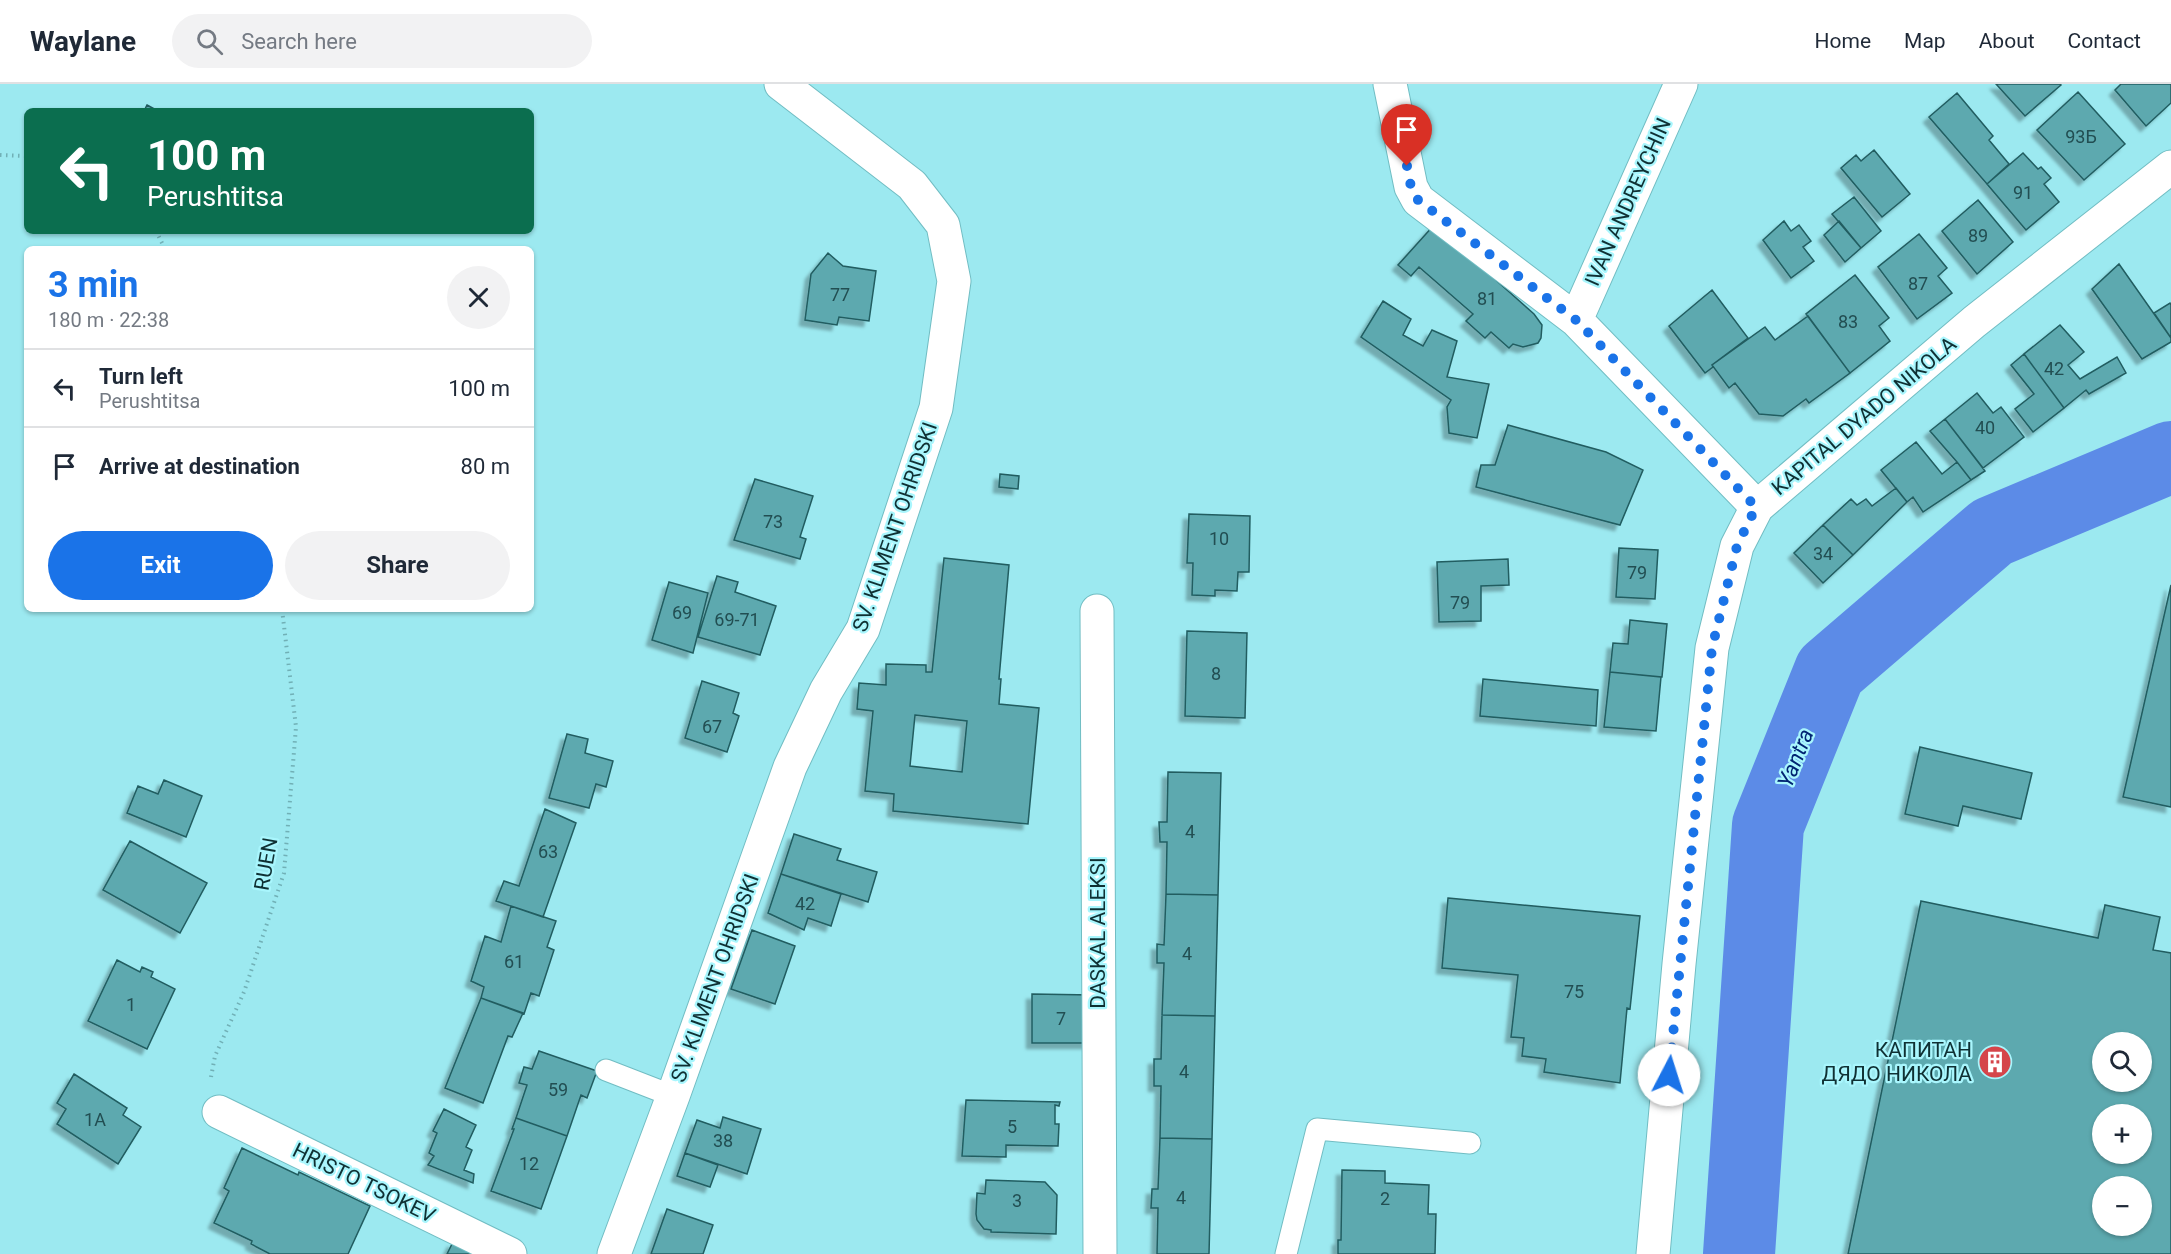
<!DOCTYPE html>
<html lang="en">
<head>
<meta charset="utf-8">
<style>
  :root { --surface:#fff; --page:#f2f2f3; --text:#1f2937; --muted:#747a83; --line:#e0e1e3; --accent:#1a73e8 }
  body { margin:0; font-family:Roboto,sans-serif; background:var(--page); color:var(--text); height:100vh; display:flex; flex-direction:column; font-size:22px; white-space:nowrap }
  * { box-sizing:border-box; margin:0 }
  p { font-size:20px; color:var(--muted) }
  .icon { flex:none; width:33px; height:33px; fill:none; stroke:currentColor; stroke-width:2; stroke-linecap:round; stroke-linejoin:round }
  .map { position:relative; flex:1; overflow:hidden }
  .panel { position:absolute; left:24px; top:162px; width:510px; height:366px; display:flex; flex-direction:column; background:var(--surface); border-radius:9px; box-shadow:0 2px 4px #0004 }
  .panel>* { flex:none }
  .hud { position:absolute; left:24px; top:24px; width:510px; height:126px; border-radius:9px; box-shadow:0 2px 4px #0004; background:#0b6e4f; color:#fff; overflow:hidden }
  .controls { position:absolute; left:2092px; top:948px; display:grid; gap:12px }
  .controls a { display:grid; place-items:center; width:60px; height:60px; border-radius:50%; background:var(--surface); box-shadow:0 2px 4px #0004; font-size:30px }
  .pin { position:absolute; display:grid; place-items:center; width:51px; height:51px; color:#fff; margin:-62px -26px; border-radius:50% 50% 50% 0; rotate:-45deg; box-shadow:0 0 6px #0007 }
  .pin .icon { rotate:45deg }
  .me { position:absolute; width:66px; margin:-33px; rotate:5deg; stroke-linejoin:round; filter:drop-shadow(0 0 4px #0008) }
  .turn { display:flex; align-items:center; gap:21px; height:126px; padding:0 24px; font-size:27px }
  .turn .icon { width:78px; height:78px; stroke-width:2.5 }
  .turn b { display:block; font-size:42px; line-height:51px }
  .round { display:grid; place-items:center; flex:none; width:63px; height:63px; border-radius:32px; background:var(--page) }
  .headline { display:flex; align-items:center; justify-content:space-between; height:102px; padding:0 24px }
  h1 { font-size:36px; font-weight:700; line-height:45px; color:var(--accent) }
  .primary-button { display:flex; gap:12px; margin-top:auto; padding:12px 24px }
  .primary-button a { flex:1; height:69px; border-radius:36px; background:var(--accent); color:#fff; font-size:24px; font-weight:700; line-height:69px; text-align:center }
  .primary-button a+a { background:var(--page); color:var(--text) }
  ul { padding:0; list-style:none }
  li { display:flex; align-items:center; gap:18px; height:78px; padding:0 24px; border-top:2px solid var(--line) }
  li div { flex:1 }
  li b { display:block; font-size:22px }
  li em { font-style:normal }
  header { display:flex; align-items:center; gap:36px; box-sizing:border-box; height:84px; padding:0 30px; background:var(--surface); border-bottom:2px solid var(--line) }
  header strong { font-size:28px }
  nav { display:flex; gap:33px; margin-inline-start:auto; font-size:21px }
  .search { width:420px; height:54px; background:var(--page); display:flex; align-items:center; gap:15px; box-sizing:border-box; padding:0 21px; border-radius:33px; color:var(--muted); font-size:22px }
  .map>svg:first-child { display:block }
</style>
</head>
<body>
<header>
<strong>Waylane</strong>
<div class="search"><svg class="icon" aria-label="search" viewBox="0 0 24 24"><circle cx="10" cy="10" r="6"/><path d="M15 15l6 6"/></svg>Search here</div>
<nav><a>Home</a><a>Map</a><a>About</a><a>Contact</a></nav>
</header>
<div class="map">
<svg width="2171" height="1170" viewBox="0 0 2171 1170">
  <defs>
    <filter id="shadow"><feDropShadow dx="-5.5" dy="5.5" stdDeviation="1.5" flood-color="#0004"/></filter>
  </defs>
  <rect width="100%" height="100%" fill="#9ce9f0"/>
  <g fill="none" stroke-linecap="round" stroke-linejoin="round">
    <path stroke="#5c8be7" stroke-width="72" d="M 1739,1170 L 1768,741 L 1830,587 L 1992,448 L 2171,373"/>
  </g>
  <path fill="#5da9af" stroke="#215d61" stroke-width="1.5" fill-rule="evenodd" filter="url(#shadow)" d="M 1996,0 L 2060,0 L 2061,1 L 2025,32 Z
    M 2121,0 L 2171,0 L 2171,19 L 2146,42 L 2115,6 Z
    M 2078,8 L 2125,60 L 2084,96 L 2037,46 Z
    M 1957,9 L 1993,52 L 1989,56 L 2009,80 L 1987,100 L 1929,33 Z
    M 147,21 L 158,27 L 144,27 Z
    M 1874,66 L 1910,110 L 1882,133 L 1841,84 L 1856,71 L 1861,77 Z
    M 2023,69 L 2038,85 L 2041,83 L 2051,94 L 2044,100 L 2059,118 L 2026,146 L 1987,100 Z
    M 1854,113 L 1881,147 L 1861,164 L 1832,130 Z
    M 1978,116 L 2013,158 L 1977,190 L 1942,147 Z
    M 1784,137 L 1791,147 L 1799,141 L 1811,157 L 1803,163 L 1814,177 L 1791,194 L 1763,156 Z
    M 1839,137 L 1861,164 L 1845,178 L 1824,151 Z
    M 1434,141 L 1534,230 L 1542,241 L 1541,254 L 1538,259 L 1523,263 L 1513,260 L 1509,264 L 1491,248 L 1485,254 L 1466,237 L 1473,230 L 1419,183 L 1411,192 L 1398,181 Z
    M 1919,150 L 1947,184 L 1938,192 L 1952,209 L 1917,235 L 1878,183 Z
    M 828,169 L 843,182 L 876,187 L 869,237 L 839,233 L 837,241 L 805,236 L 811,190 Z
    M 2119,180 L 2171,254 L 2171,258 L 2142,275 L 2092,205 Z
    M 1855,191 L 1889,234 L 1879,242 L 1890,257 L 1850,289 L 1806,230 Z
    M 1712,206 L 1748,254 L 1712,281 L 1713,283 L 1705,289 L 1669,242 Z
    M 1383,217 L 1411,235 L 1403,251 L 1423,262 L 1432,246 L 1457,257 L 1447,293 L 1489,300 L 1477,354 L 1449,349 L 1447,323 L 1451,316 L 1361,253 Z
    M 2170,219 L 2171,221 L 2171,254 L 2154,229 Z
    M 1808,232 L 1850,289 L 1809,319 L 1806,315 L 1783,332 L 1759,330 L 1735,299 L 1729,304 L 1712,281 L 1765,243 L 1775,256 Z
    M 2060,241 L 2084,268 L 2068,281 L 2080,295 L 2117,273 L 2126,289 L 2089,310 L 2086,306 L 2064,324 L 2024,270 Z
    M 2024,270 L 2064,324 L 2033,348 L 2015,325 L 2034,310 L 2011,281 Z
    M 1977,309 L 1993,329 L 2001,323 L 2024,353 L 1983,384 L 1945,335 Z
    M 1945,335 L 1985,387 L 1971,396 L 1957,378 L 1930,347 Z
    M 1508,341 L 1606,368 L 1643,386 L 1620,441 L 1476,403 L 1481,381 L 1495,381 Z
    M 1916,358 L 1942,390 L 1957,378 L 1971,396 L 1923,428 L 1913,413 L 1907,418 L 1881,386 Z
    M 1000,390 L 1019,392 L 1018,405 L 999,403 Z
    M 755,395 L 813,412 L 800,453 L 806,455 L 800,475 L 734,456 Z
    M 1896,404 L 1907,418 L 1853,471 L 1823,441 L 1851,415 L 1857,421 L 1866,415 L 1872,422 Z
    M 1189,430 L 1250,432 L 1249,488 L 1238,488 L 1237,507 L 1215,506 L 1215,512 L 1192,511 L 1193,479 L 1187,479 Z
    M 1823,441 L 1853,471 L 1823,499 L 1794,469 Z
    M 1619,464 L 1658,466 L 1655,515 L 1616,513 Z
    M 944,474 L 1009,481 L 999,595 L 1001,595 L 999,620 L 1039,624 L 1028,740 L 893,727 L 894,710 L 865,707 L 873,627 L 857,625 L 859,599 L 886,601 L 886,580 L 926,581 L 926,588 L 932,588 ZM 915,631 L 967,637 L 962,688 L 910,682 Z
    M 1508,475 L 1509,501 L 1481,502 L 1481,537 L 1439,538 L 1437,478 Z
    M 717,492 L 738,498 L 735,508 L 776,522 L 760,571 L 698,553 Z
    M 669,498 L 708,509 L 693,569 L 652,556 Z
    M 2171,501 L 2171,723 L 2123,713 Z
    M 1630,536 L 1667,540 L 1662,593 L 1610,588 L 1613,559 L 1628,560 Z
    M 1187,547 L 1247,549 L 1245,634 L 1185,632 Z
    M 1610,588 L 1661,593 L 1656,647 L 1604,643 Z
    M 1483,595 L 1598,606 L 1596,642 L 1480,632 Z
    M 702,597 L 739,609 L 733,629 L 739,632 L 727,668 L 685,654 Z
    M 567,650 L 588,655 L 585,669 L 613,677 L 606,703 L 596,700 L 589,724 L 549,714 Z
    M 1920,663 L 2032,689 L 2021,735 L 1963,722 L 1958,742 L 1905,730 Z
    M 1168,688 L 1221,689 L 1218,811 L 1166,810 L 1167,758 L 1160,758 L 1159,738 L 1167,738 Z
    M 164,696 L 202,712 L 186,753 L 127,729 L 138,702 L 158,710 Z
    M 545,725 L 576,739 L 543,833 L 496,817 L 504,797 L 519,802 Z
    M 794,750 L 841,765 L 837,776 L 877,788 L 868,818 L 781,790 Z
    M 130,757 L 207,799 L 180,849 L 103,806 Z
    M 781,790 L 841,810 L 831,842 L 808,834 L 804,846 L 768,829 Z
    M 1166,810 L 1218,811 L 1215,932 L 1162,931 L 1164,879 L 1157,879 L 1157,860 L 1164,861 Z
    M 1448,814 L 1640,832 L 1630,925 L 1627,924 L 1620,999 L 1544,988 L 1546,975 L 1522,972 L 1524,954 L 1511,953 L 1518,891 L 1442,884 Z
    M 1921,817 L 2098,854 L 2105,821 L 2160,833 L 2153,866 L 2171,869 L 2171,1170 L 1848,1170 ZM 2103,958 L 2142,958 L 2142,998 L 2103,998 ZM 2103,1030 L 2142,1030 L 2142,1070 L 2103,1070 ZM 2103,1102 L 2142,1102 L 2142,1142 L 2103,1142 Z
    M 511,822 L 556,837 L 547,863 L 554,866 L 539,912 L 531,909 L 524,930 L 481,914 L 484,903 L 471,897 L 485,852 L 501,858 Z
    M 752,846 L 795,862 L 775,920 L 731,905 Z
    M 117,876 L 140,888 L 142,883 L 153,888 L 151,893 L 175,905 L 147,965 L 88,937 Z
    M 1032,910 L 1092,911 L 1090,959 L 1032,959 Z
    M 481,914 L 523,929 L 512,953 L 508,952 L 483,1019 L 445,1004 Z
    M 1162,931 L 1215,932 L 1212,1055 L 1160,1054 L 1161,1002 L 1154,1002 L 1154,975 L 1161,975 Z
    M 539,967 L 597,987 L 587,1014 L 581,1011 L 567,1052 L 516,1034 L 527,1001 L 519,999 L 524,983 L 532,985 Z
    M 74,990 L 127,1024 L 123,1031 L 141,1043 L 118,1080 L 57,1040 L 66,1025 L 57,1019 Z
    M 966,1016 L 1060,1018 L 1059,1022 L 1055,1021 L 1055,1040 L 1059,1040 L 1058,1062 L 1006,1061 L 1006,1073 L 962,1072 Z
    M 444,1025 L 476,1041 L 466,1063 L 472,1066 L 464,1086 L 474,1090 L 473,1099 L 428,1081 L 434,1072 L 429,1069 L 437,1049 L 433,1047 Z
    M 723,1033 L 761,1045 L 747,1090 L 685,1069 L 697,1036 L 720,1044 Z
    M 516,1034 L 567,1052 L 541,1125 L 491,1107 L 514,1045 L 512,1045 Z
    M 1160,1054 L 1212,1055 L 1209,1170 L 1157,1170 L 1158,1124 L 1151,1124 L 1152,1105 L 1158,1105 Z
    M 242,1064 L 298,1091 L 299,1088 L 370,1122 L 348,1170 L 270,1170 L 251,1160 L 252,1157 L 214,1139 L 229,1107 L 224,1104 Z
    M 685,1069 L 718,1081 L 710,1103 L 677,1092 Z
    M 1342,1086 L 1385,1087 L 1385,1099 L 1429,1101 L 1428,1130 L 1436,1130 L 1435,1170 L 1338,1170 L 1338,1156 L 1341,1156 Z
    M 986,1096 L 1045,1098 L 1057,1111 L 1056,1150 L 991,1148 L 991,1146 L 984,1145 L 977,1136 L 976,1130 L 977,1109 L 985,1110 Z
    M 667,1125 L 713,1141 L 703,1170 L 651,1170 Z
    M 453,1158 L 478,1170 L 447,1170 Z"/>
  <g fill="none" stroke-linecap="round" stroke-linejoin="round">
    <g stroke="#71bdc3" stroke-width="23">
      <path id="lane" d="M 606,986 L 673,1012
        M 1286,1170 L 1317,1045 L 1470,1059"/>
    </g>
    <g stroke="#71bdc3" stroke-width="35">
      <path id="street" d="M 1390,0 L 1411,103 L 1418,116 L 1576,236 L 1757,423
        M 1576,236 L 1681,0
        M 1097,527 L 1100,1170
        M 219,1028 L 510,1170
        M 614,1170 L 673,1012 L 790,683 L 826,607 L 863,545 L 936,324 L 954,197 L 943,141 L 912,101 L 781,0"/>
    </g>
    <g stroke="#71bdc3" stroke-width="35">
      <path id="secondary" d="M 1653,1170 L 1679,880 L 1712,564 L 1737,462 L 1757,423 L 1974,238 L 2171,83"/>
    </g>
    <path stroke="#71b0b6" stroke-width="4" stroke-dasharray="1.5 4.5" stroke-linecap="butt" d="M 0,71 L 27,72
      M 156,147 L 165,165
      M 211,993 L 215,972 L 244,908 L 284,789 L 296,643 L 282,525"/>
    <use href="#lane" stroke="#fff" stroke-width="21"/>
    <use href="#street" stroke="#fff" stroke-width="33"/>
    <use href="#secondary" stroke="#fff" stroke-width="33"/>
  </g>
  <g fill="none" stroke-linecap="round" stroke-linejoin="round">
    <path stroke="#1a73e8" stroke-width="10" stroke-dasharray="0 18" d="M 1407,82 L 1411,103 L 1418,116 L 1576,236 L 1756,423 L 1737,462 L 1712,564 L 1669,991"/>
  </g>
  <defs>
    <g id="building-disc" transform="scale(1.725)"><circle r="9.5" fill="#d5454a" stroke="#a9f6fd"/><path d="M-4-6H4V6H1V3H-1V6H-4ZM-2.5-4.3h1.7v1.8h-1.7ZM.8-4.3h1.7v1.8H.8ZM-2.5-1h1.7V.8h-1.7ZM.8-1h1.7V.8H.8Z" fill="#fff"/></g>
  </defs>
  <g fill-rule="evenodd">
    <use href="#building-disc" x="1995" y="978"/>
  </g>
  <g text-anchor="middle" stroke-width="4.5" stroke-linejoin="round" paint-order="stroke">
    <g font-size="18" fill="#224e52">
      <text x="2081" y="59">93Б</text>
      <text x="2023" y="115">91</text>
      <text x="1978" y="158">89</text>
      <text x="1918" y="206">87</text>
      <text x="840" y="217">77</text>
      <text x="1487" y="221">81</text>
      <text x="1848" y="244">83</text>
      <text x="2054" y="291">42</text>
      <text x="1985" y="350">40</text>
      <text x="773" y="444">73</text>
      <text x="1219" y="461">10</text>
      <text x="1823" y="476">34</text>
      <text x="1637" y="495">79</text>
      <text x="1460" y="525">79</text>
      <text x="682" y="535">69</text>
      <text x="737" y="542">69-71</text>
      <text x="1216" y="596">8</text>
      <text x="712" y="649">67</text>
      <text x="1190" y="754">4</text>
      <text x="548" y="774">63</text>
      <text x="805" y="826">42</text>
      <text x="1187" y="876">4</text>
      <text x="514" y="884">61</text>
      <text x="1574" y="914">75</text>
      <text x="131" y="927">1</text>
      <text x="1061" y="941">7</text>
      <text x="1184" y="994">4</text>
      <text x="558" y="1012">59</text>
      <text x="95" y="1042">1А</text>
      <text x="1012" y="1049">5</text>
      <text x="723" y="1063">38</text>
      <text x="529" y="1086">12</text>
      <text x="1181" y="1120">4</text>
      <text x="1385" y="1121">2</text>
      <text x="1017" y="1123">3</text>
    </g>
    <g font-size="21" fill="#0f3033" stroke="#a9f6fd">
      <text transform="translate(1628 118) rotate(-66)" y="7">IVAN ANDREYCHIN</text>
      <text transform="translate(1864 332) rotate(-40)" y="7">KAPITAL DYADO NIKOLA</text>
      <text transform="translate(895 443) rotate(-71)" y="7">SV. KLIMENT OHRIDSKI</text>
      <text transform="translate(266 780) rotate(-80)" y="7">RUEN</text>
      <text transform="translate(1098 849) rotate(-90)" y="7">DASKAL ALEKSI</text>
      <text transform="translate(715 894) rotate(-70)" y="7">SV. KLIMENT OHRIDSKI</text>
      <text transform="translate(364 1099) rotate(26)" y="7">HRISTO TSOKEV</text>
    </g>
    <g font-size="21" fill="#0f3033" stroke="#a9f6fd" text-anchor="end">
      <text x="1972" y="973">КАПИТАН<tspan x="1972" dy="24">ДЯДО НИКОЛА</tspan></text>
    </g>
    <g font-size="22" font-style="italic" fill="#012372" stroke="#a9f6fd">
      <text transform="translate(1795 674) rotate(-68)" y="8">Yantra</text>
    </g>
  </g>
</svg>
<div class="controls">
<a><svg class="icon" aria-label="search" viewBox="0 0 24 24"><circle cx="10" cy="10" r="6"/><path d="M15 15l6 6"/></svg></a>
<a>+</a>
<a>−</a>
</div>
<div class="pin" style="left:1407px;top:82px;background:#d93025"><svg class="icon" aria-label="arrive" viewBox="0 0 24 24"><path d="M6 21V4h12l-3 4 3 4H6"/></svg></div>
<svg class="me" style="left:1669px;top:991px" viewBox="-20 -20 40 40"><circle r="19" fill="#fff"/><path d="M0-13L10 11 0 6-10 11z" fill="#1a73e8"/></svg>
<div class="hud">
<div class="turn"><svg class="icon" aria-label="left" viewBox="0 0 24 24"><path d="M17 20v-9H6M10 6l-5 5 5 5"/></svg><div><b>100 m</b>Perushtitsa</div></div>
</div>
<section class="panel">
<div class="headline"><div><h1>3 min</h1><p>180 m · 22:38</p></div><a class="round"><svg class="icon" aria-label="close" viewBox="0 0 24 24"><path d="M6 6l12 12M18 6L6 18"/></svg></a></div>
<ul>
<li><svg class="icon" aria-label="left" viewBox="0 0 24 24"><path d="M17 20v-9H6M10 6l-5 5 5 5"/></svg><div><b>Turn left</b><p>Perushtitsa</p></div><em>100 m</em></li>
<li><svg class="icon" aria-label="arrive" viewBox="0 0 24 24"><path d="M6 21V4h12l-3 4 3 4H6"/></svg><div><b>Arrive at destination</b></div><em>80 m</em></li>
</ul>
<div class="primary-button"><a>Exit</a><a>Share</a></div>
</section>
</div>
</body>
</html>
